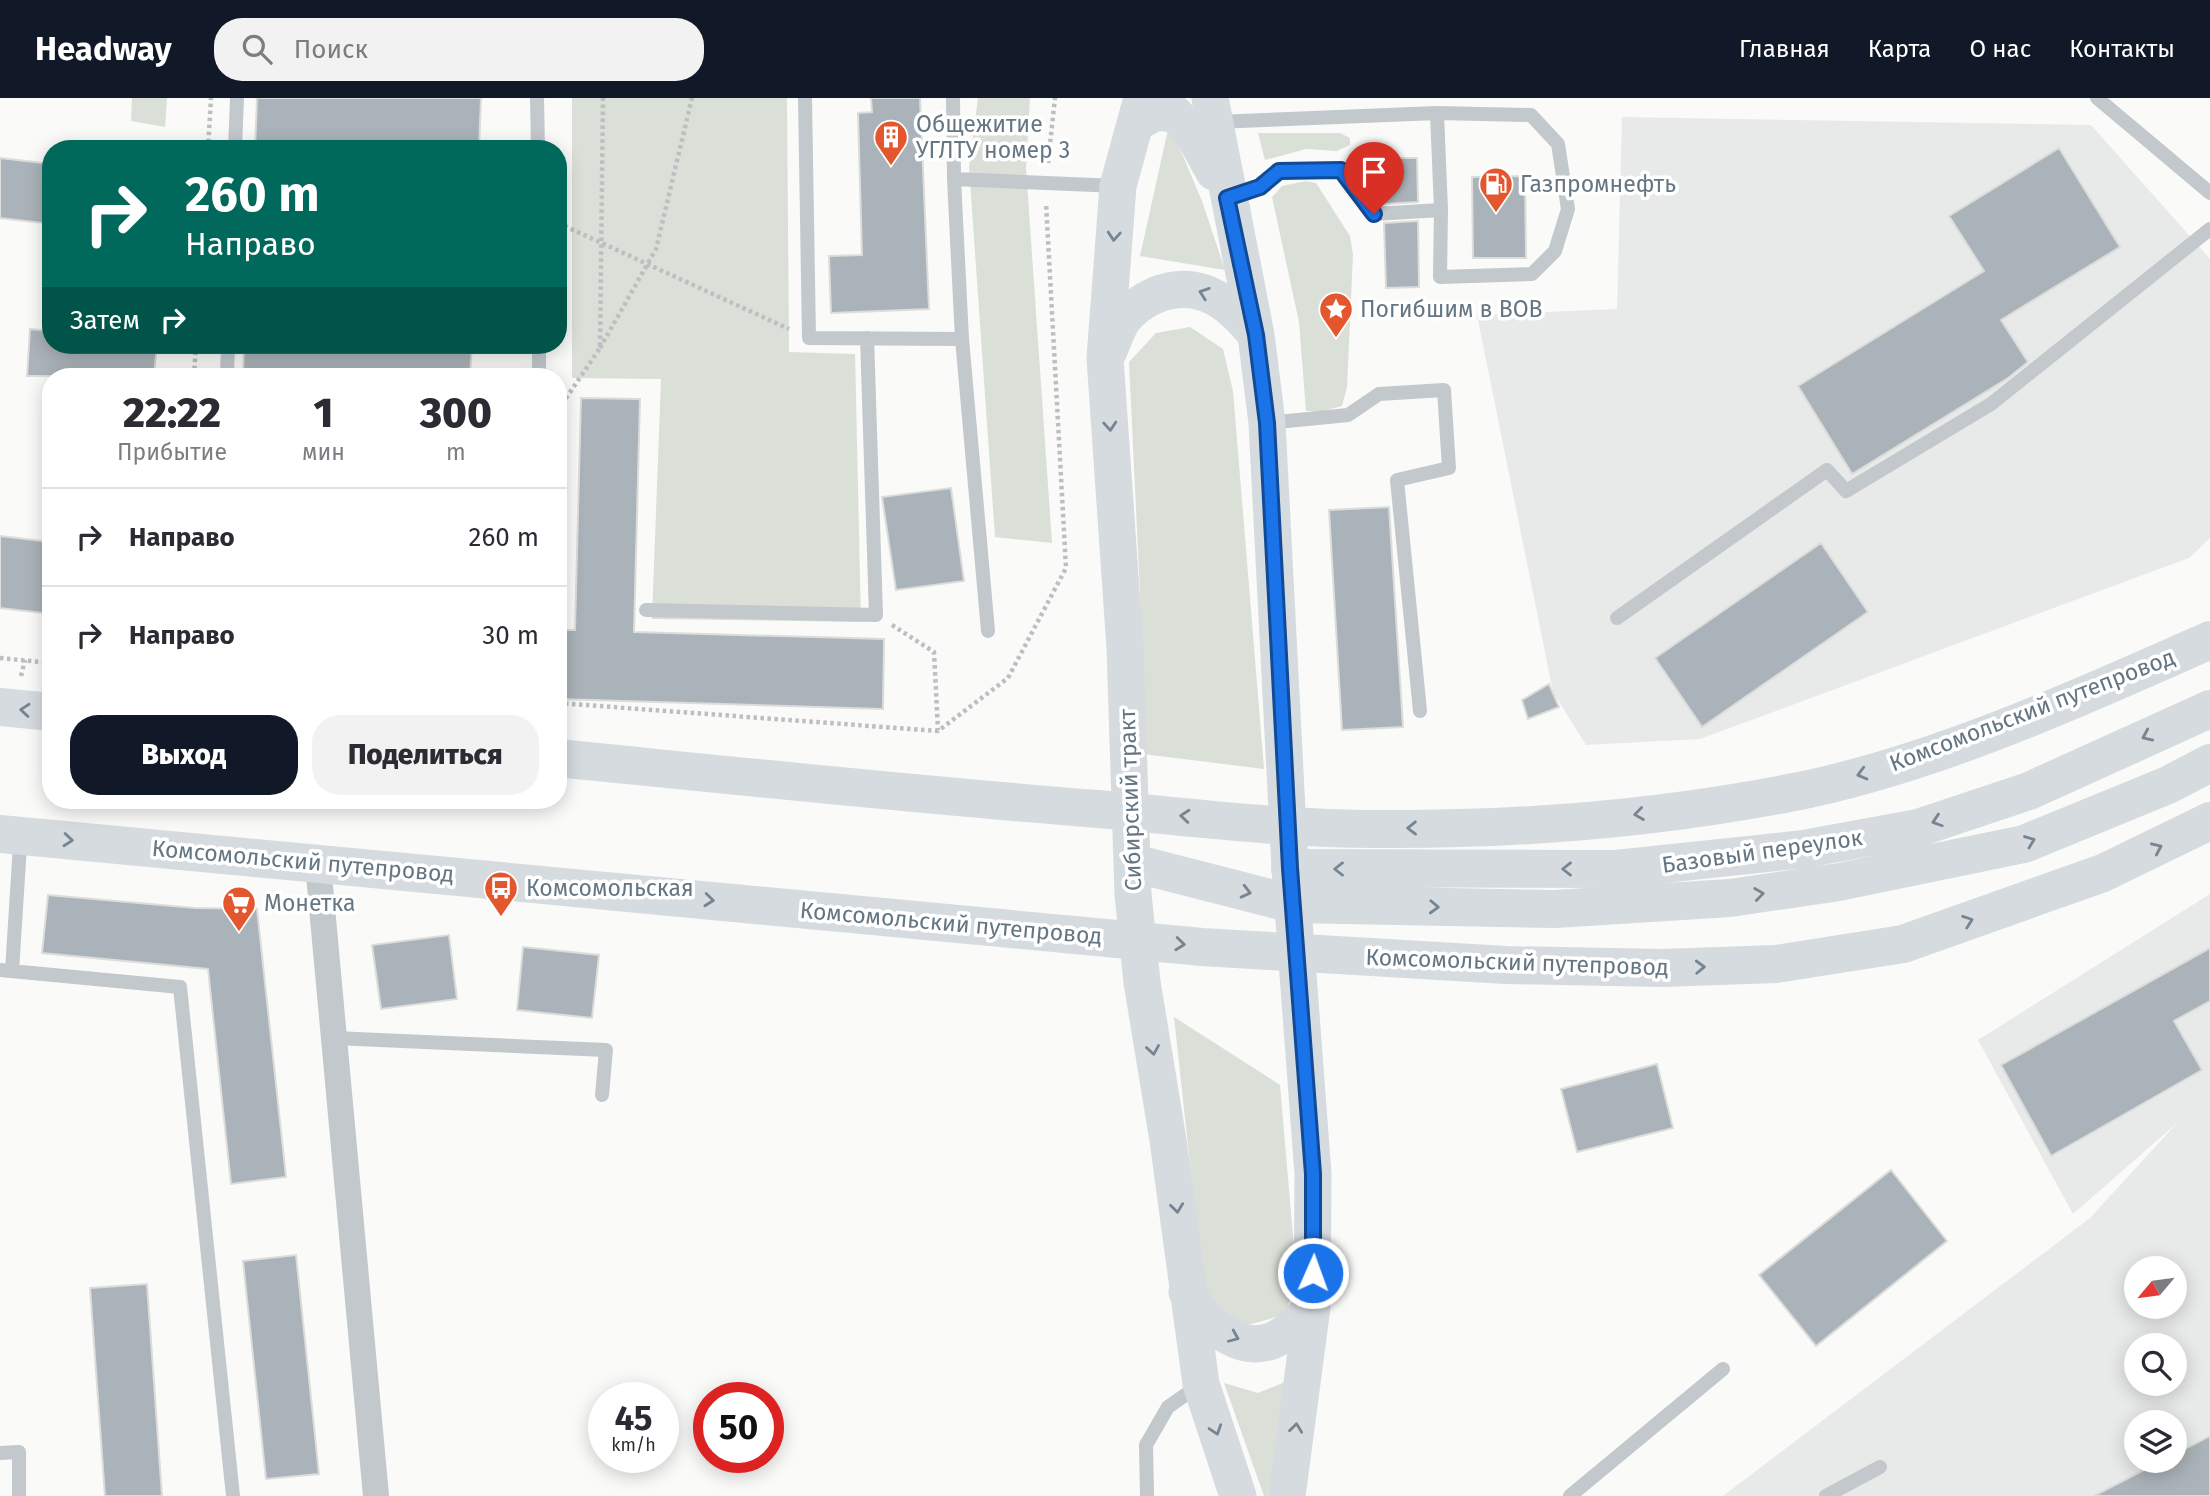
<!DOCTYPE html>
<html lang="ru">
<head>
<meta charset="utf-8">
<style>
  :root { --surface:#fff; --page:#f2f2f3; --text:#2b2b33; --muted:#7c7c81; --line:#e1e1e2; --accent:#111827 }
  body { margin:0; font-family:"Fira Sans",sans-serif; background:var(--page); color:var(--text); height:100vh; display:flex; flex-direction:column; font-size:26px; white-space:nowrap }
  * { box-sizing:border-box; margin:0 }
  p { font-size:23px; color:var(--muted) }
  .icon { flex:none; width:38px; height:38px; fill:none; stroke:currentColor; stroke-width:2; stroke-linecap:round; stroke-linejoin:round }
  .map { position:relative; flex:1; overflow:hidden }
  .drawer { position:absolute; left:42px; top:270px; width:525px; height:441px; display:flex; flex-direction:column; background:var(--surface); border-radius:28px; box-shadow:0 4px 18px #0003 }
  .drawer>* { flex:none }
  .top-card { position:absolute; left:42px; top:42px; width:525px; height:214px; border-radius:28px; box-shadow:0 4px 18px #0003; background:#00695c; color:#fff; overflow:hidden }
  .needle { width:46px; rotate:241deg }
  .fabs { position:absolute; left:2124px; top:1158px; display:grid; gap:14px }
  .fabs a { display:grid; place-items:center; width:63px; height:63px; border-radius:50%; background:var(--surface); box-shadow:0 4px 18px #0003; font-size:35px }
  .speed { position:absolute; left:588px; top:1284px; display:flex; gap:14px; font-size:35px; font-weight:700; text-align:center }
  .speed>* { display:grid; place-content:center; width:91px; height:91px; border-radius:50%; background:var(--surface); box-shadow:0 4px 18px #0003; line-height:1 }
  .speed small { font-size:18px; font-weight:400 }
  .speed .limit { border:10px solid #d22; background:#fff; color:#111 }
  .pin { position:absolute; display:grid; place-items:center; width:60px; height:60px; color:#fff; margin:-72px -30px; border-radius:50% 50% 50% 0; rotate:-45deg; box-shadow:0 0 7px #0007 }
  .pin .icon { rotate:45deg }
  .me { position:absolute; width:77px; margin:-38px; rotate:2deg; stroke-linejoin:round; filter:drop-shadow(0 0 5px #0008) }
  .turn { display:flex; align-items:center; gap:24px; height:147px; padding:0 28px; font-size:32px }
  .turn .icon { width:91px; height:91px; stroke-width:2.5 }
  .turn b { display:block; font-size:49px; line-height:60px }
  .then { display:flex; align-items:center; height:66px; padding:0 28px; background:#0003; gap:14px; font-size:26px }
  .eta { display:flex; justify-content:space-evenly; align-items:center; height:119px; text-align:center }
  .eta b { font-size:42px; font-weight:800; line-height:49px }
  .primary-button { display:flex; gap:14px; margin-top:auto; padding:14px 28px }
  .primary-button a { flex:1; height:80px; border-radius:28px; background:var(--accent); color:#fff; font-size:28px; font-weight:800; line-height:80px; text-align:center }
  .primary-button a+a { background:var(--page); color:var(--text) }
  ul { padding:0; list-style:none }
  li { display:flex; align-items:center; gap:21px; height:98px; padding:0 28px; border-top:2px solid var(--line) }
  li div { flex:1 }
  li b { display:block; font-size:26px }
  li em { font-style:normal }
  header { display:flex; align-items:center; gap:42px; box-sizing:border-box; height:98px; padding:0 35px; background:var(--accent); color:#fff }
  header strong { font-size:33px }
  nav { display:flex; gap:38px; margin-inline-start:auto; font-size:24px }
  .search { width:490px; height:63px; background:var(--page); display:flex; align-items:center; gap:18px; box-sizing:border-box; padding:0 24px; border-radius:28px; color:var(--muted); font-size:26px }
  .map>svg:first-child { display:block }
</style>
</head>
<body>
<header>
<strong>Headway</strong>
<div class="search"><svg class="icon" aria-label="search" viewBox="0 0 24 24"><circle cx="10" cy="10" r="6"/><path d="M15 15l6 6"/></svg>Поиск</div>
<nav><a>Главная</a><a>Карта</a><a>О нас</a><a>Контакты</a></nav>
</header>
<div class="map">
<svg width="2210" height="1398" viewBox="0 0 2210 1398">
  <rect width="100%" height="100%" fill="#fafaf8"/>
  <path fill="#e8e9e9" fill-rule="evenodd" d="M 1622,19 L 2091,27 L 2210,161 L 2210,440 L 2189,460 L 1700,641 L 1586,647 L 1553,594 L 1477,217 L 1617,211 Z
    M 2210,796 L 2210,1398 L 1723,1398 L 2090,1120 L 2177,1025 L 2073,1116 L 1978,942 ZM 2137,1171 L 2175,1171 L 2175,1209 L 2137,1209 ZM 2137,1248 L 2175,1248 L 2175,1286 L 2137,1286 ZM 2137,1325 L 2175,1325 L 2175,1363 L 2137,1363 Z"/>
  <path fill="#dadfd7" d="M 132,0 L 167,0 L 165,29 L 131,23 Z
    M 572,0 L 787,0 L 789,254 L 855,256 L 861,524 L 652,521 L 661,281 L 572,280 Z
    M 978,0 L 1030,0 L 1026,70 L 1052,445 L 995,439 L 969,69 Z
    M 1258,35 L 1340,35 L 1350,40 L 1350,47 L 1337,53 L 1306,51 L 1265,62 Z
    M 1167,36 L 1175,39 L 1202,103 L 1225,172 L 1140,158 Z
    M 1306,83 L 1316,85 L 1350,138 L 1353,157 L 1347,289 L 1342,308 L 1323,313 L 1306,313 L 1299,224 L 1272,99 L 1282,88 Z
    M 1190,229 L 1223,251 L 1233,293 L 1264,671 L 1143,656 L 1140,494 L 1129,264 L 1156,235 Z
    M 1174,919 L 1280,987 L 1297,1184 L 1284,1217 L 1244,1228 L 1216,1213 L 1203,1185 Z
    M 1290,1282 L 1268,1398 L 1264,1398 L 1224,1285 L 1258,1295 Z"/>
  <path fill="#aab3b9" stroke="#dcdcda" stroke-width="2" d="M 257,0 L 481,0 L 479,51 L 255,51 Z
    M 871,0 L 920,0 L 929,211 L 831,215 L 829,158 L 862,157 L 858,15 L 872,14 Z
    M 2059,50 L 2120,149 L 2001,222 L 2028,264 L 2008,280 L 1852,376 L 1798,288 L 1984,173 L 1949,118 Z
    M 0,60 L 51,66 L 51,126 L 0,120 Z
    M 1383,60 L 1417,60 L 1418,104 L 1384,106 Z
    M 1525,78 L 1526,160 L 1473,160 L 1472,79 Z
    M 1418,123 L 1419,189 L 1386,190 L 1384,125 Z
    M 30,231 L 51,233 L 51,247 L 157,247 L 154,278 L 27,278 Z
    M 244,247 L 472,247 L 470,278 L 243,278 Z
    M 581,300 L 640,301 L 634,534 L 884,541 L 883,611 L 558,601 L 558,532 L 575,532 Z
    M 951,390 L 964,483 L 896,492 L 882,399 Z
    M 1389,409 L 1403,629 L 1342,632 L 1329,412 Z
    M 0,438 L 51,444 L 51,516 L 0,510 Z
    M 1821,445 L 1868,514 L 1702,629 L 1655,560 Z
    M 1549,586 L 1559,609 L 1528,621 L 1522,602 Z
    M 48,797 L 195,810 L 257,811 L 286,1079 L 231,1086 L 208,871 L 42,855 Z
    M 449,837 L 457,901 L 381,911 L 372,847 Z
    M 523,849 L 599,857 L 592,920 L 517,912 Z
    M 2210,850 L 2210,903 L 2174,923 L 2202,972 L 2051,1058 L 2001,967 Z
    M 1657,966 L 1673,1030 L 1577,1054 L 1561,991 Z
    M 1891,1072 L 1947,1143 L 1816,1248 L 1759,1177 Z
    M 296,1157 L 319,1376 L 266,1381 L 243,1163 Z
    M 147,1186 L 162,1398 L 105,1398 L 90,1190 Z
    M 2210,1338 L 2210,1398 L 2094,1398 L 2161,1363 L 2175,1363 L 2175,1356 Z"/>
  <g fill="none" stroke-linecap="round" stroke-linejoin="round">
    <path stroke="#bbbfc2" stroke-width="4.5" stroke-dasharray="3.5 3.5" stroke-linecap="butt" d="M 208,51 L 211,0
      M 1048,65 L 1055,0
      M 558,125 L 789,231
      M 600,250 L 656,151 L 692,0
      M 194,278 L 196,247
      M 558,312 L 600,250 L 603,0
      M 892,527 L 934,554 L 938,632
      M 0,560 L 51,565
      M 21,578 L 25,562
      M 558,605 L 938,633 L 1008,580 L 1066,470 L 1046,105"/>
    <path stroke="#c3c8cc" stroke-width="14" d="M 537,0 L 538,51
      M 805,0 L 809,240 L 962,241
      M 953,0 L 954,81 L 1118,88
      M 2097,0 L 2210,95
      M 1437,15 L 1531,17 L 1558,46 L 1568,111 L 1555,153 L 1532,176 L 1440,179 L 1441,112
      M 1215,24 L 1437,15 L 1441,112 L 1374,116 L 1341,72 L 1279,73 L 1260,90 L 1231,99
      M 235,51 L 237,0
      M 954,81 L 962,241 L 988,533
      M 539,247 L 539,278
      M 227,278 L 228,247
      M 1268,325 L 1348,317 L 1379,296 L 1444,292 L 1449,370 L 1397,382 L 1420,613
      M 646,512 L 876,517 L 867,240
      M 1617,520 L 1827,372 L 1846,393 L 1991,306 L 2210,131
      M 0,872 L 180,889 L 233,1398
      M 12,873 L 20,747
      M 334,940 L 606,952 L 602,997
      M 0,1355 L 19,1354 L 19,1398
      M 1147,1398 L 1146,1347 L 1168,1309 L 1201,1286
      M 1570,1398 L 1723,1271
      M 1826,1398 L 1880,1369"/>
    <path stroke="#c3c8cc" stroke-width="26" d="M 319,777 L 376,1398"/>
    <path stroke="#d6dbdf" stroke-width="37" d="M 1142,0 L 1118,88 L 1105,260 L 1125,550 L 1133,796 L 1142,884 L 1168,1042 L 1201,1286 L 1238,1398
      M 1210,0 L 1256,237 L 1267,325 L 1290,770 L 1313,1076 L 1312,1209 L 1287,1398
      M 1135,26 L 1156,14 L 1175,16 L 1193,36 L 1214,74
      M 1109,253 C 1113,243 1117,232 1122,223 C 1131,211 1142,203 1156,197 C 1199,180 1230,204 1256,237
      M 1187,1194 C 1205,1227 1246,1264 1284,1236 C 1295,1229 1303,1218 1312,1209"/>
    <path stroke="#d6dbdf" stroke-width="38" d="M 0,609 L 51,614
      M 558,660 C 738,678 918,697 1098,711 C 1190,719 1284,731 1376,731 C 1513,732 1654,721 1789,695 C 1928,669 2080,600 2210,542
      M 0,736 L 1202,849 L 1506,867 L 1662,870 L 1776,866 L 1903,846 L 2103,775 L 2210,723
      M 1133,765 L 1293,806 L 1555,811 L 1730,800 L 1839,784 L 2024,746 L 2168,687 L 2210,665
      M 1290,770 L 1616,771 L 1804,751 L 1918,730 L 2029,693 L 2210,611"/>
  </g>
  <defs><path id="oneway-chevron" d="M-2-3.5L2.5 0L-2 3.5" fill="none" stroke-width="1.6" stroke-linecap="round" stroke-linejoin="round" transform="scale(1.75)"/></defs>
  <g stroke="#768591">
    <use href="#oneway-chevron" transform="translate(1114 138) rotate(94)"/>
    <use href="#oneway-chevron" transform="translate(1204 195) rotate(-161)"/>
    <use href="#oneway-chevron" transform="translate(1110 328) rotate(86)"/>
    <use href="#oneway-chevron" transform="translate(25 612) rotate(-175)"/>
    <use href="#oneway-chevron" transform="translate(2147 638) rotate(156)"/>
    <use href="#oneway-chevron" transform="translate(1862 676) rotate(165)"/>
    <use href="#oneway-chevron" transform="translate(1639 716) rotate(172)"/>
    <use href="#oneway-chevron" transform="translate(1185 718) rotate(-175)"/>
    <use href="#oneway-chevron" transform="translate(1937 723) rotate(162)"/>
    <use href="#oneway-chevron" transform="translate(1412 730) rotate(179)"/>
    <use href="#oneway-chevron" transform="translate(68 742) rotate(5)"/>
    <use href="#oneway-chevron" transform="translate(2030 743) rotate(-21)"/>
    <use href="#oneway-chevron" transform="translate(2157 750) rotate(-24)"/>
    <use href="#oneway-chevron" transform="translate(1339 771) rotate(-180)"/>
    <use href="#oneway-chevron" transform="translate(1567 771) rotate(180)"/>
    <use href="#oneway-chevron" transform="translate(1246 794) rotate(14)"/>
    <use href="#oneway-chevron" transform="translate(1759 796) rotate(-8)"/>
    <use href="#oneway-chevron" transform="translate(709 802) rotate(6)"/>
    <use href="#oneway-chevron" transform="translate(1434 809) rotate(2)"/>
    <use href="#oneway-chevron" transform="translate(1968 823) rotate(-20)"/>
    <use href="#oneway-chevron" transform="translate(1180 846) rotate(6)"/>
    <use href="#oneway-chevron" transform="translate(1700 869) rotate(-2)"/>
    <use href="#oneway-chevron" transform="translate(1153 952) rotate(81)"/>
    <use href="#oneway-chevron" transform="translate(1177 1110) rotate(83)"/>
    <use href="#oneway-chevron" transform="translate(1234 1239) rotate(23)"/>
    <use href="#oneway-chevron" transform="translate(1296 1330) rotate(-83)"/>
    <use href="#oneway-chevron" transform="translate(1216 1332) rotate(72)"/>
  </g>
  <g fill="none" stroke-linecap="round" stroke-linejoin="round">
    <g stroke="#114b97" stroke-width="18">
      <path id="route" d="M 1313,1175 L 1313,1076 L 1290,770 L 1267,325 L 1256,237 L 1227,100 L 1260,89 L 1279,73 L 1341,72 L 1374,116"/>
    </g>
    <use href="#route" stroke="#1a73e8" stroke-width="12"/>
  </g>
  <defs>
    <g id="building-pin" transform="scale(1.75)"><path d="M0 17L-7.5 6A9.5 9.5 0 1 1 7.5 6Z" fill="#e4572e" stroke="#fff"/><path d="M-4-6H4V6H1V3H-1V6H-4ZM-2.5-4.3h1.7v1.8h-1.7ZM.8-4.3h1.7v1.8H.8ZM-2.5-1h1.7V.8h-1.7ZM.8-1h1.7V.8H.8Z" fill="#fff"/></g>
    <g id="fuel-pin" transform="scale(1.75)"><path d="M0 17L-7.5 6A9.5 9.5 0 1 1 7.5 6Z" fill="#e4572e" stroke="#fff"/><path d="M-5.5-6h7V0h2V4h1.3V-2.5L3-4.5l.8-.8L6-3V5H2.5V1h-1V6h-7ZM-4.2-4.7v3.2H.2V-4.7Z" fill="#fff"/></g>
    <g id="sight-pin" transform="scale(1.75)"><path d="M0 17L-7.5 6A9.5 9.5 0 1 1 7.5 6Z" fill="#e4572e" stroke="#fff"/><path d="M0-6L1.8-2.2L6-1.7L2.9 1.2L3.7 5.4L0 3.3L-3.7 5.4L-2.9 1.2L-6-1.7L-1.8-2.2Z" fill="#fff"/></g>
    <g id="bus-pin" transform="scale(1.75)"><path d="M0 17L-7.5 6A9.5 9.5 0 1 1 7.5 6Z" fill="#e4572e" stroke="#fff"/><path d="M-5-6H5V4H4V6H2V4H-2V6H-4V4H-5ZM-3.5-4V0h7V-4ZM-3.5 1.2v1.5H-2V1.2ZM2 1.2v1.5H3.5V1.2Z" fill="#fff"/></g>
    <g id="supermarket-pin" transform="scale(1.75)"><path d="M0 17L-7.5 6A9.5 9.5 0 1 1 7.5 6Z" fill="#e4572e" stroke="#fff"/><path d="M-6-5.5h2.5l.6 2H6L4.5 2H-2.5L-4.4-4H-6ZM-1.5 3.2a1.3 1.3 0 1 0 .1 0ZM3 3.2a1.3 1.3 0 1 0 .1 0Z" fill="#fff"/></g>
  </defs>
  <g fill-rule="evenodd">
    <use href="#building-pin" x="891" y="39"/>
    <use href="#fuel-pin" x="1496" y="86"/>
    <use href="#sight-pin" x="1336" y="211"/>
    <use href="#bus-pin" x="501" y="790"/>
    <use href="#supermarket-pin" x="239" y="805"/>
  </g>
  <g text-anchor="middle" stroke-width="7" stroke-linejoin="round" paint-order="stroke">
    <g font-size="23" fill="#657683" stroke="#fff" text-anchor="start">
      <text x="916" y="34">Общежитие<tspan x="916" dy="26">УГЛТУ номер 3</tspan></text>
      <text x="1520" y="94">Газпромнефть</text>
      <text x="1360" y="219">Погибшим в ВОВ</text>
      <text x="526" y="798">Комсомольская</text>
      <text x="264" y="813">Монетка</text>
    </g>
    <g font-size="23" fill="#657683" stroke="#fff">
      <text transform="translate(2032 612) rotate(-21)" y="8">Комсомольский путепровод</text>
      <text transform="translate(1130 702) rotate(-92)" y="8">Сибирский тракт</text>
      <text transform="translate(1762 753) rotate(-8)" y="8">Базовый переулок</text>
      <text transform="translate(303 763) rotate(5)" y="8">Комсомольский путепровод</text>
      <text transform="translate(951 825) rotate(5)" y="8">Комсомольский путепровод</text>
      <text transform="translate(1517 864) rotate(2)" y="8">Комсомольский путепровод</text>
    </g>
  </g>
</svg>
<div class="fabs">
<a><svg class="needle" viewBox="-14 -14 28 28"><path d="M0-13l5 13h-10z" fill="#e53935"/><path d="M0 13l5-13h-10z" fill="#7c7c81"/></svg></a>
<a><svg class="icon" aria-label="search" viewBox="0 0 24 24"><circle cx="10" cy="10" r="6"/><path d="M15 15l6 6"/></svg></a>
<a><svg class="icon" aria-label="layers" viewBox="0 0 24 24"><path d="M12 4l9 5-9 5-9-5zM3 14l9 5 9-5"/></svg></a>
</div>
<div class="speed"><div>45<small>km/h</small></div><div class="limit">50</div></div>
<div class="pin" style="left:1374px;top:116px;background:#d93025"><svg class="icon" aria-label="arrive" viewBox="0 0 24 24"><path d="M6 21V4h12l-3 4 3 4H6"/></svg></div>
<svg class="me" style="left:1313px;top:1175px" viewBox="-20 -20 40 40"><circle r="17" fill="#1a73e8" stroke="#fff" stroke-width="3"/><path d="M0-11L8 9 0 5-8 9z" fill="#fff"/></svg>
<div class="top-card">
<div class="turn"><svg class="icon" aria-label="right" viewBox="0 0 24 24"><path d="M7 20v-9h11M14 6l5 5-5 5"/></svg><div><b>260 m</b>Направо</div></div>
<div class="then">Затем<svg class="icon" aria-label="right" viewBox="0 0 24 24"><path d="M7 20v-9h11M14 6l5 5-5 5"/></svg></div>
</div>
<section class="drawer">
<div class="eta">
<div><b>22:22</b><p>Прибытие</p></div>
<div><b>1</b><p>мин</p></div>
<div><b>300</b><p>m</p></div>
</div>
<ul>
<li><svg class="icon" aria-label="right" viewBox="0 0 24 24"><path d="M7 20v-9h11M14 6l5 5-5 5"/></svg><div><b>Направо</b></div><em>260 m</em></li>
<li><svg class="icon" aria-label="right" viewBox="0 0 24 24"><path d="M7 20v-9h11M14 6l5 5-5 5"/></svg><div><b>Направо</b></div><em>30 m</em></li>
</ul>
<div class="primary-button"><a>Выход</a><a>Поделиться</a></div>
</section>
</div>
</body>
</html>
